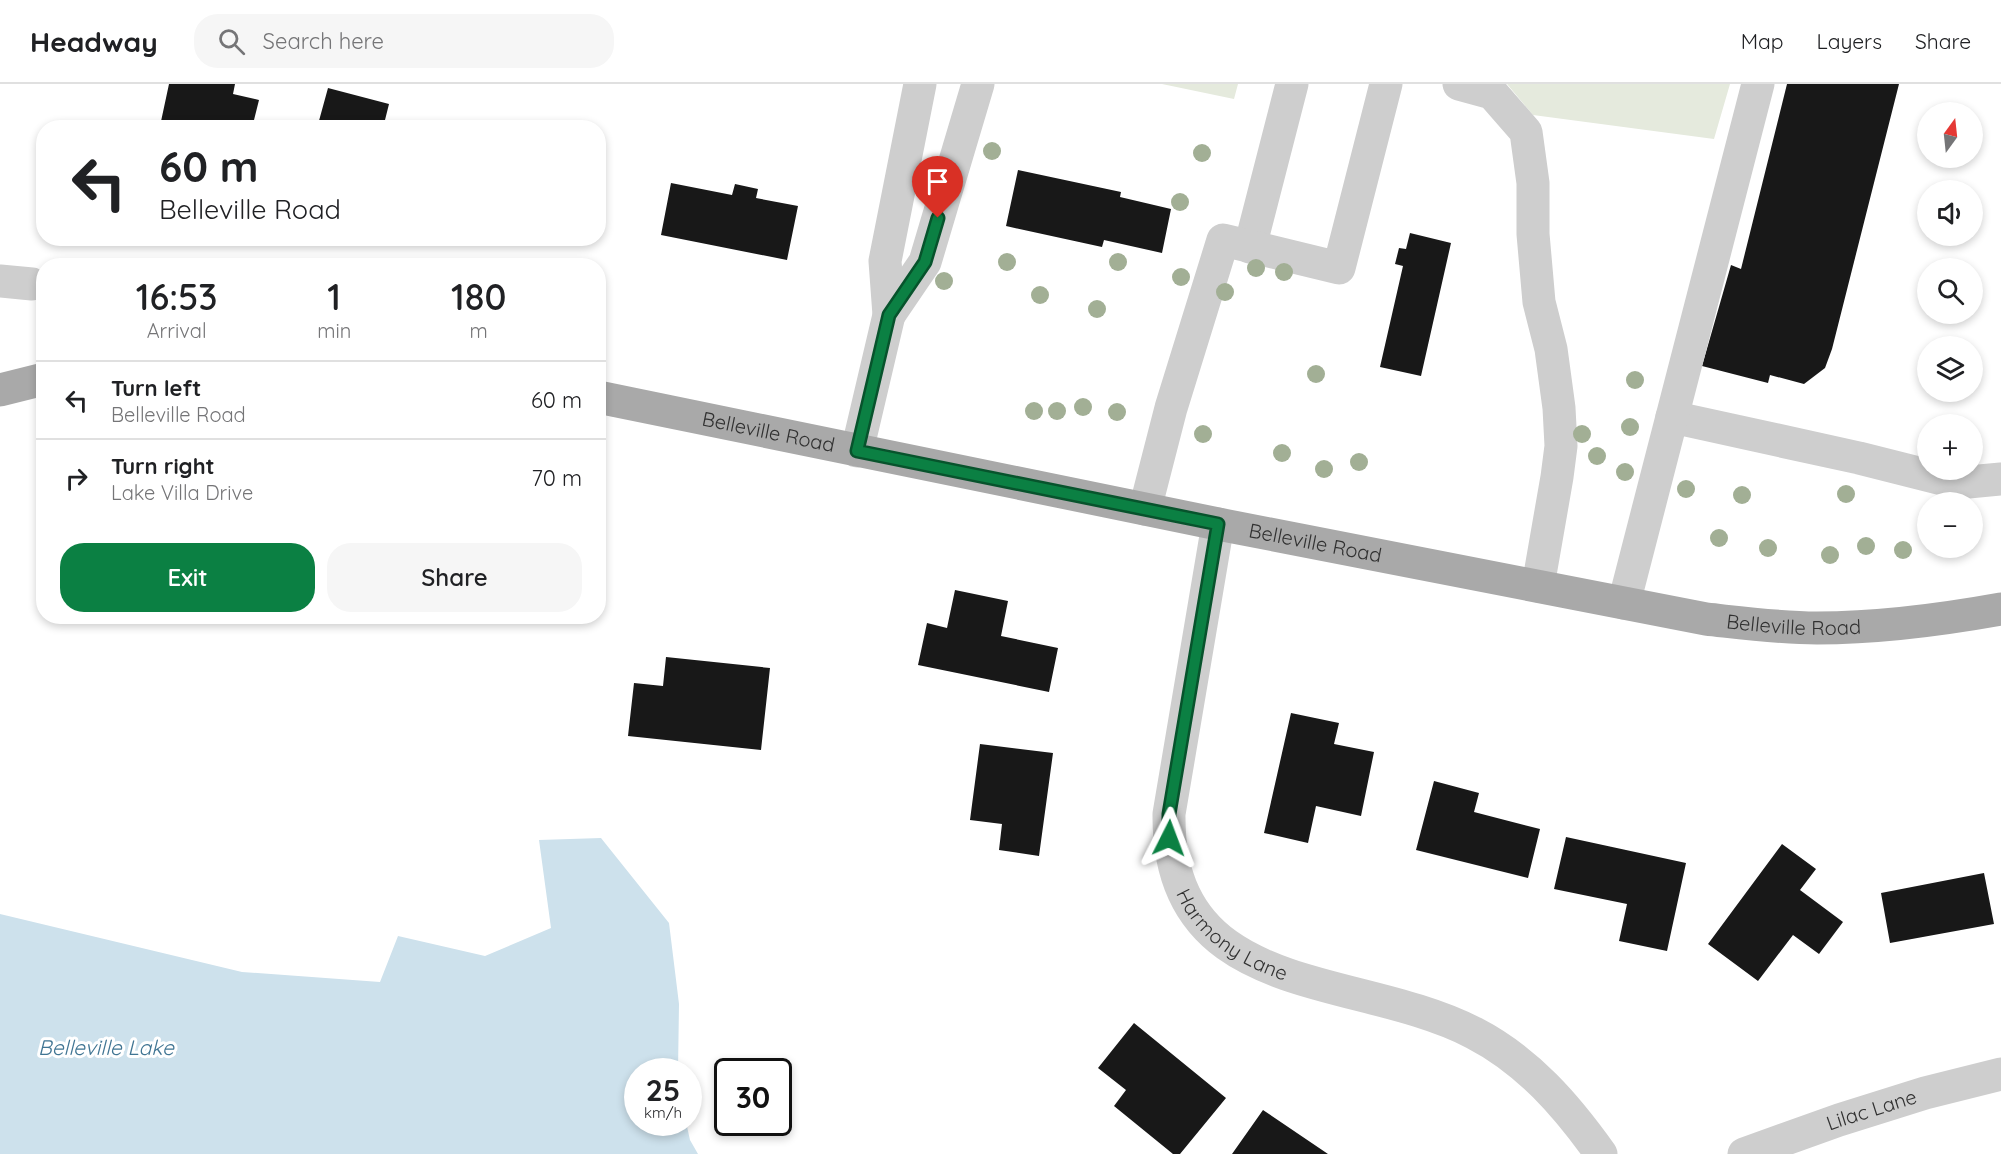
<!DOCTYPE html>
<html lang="en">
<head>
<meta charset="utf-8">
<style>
  :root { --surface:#fff; --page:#f6f6f6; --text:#202124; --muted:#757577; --line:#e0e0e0; --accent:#0b8043 }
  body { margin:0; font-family:Quicksand,sans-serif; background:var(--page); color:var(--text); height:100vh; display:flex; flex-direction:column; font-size:22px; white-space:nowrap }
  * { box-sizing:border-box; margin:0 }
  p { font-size:20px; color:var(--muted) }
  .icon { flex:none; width:33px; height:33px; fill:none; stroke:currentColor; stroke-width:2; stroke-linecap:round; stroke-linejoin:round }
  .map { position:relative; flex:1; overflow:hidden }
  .panel { position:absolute; left:36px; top:174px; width:570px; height:366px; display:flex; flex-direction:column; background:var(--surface); border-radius:24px; box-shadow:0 3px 9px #0003 }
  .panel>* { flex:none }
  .banner { position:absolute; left:36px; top:36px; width:570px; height:126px; border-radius:24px; box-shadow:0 3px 9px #0003; background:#fff; color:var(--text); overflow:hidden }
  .needle { width:39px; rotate:15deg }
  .tools { position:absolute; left:1917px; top:18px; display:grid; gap:12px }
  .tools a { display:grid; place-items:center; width:66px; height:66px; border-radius:50%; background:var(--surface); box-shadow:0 3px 9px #0003; font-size:30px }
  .speed { position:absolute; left:624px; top:974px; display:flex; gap:12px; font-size:30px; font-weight:700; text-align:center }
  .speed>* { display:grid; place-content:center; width:78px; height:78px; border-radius:50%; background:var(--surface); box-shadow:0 3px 9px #0003; line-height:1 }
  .speed small { font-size:15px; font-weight:400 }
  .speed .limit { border:3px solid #111; border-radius:9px; background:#fff; color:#111 }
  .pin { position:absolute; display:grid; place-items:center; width:51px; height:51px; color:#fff; margin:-62px -26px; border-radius:50% 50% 50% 0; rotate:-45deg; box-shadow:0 0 6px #0007 }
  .pin .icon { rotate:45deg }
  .me { position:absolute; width:66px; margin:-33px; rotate:3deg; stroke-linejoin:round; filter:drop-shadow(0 0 4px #0008) }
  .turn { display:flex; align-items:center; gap:21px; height:126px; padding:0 24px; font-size:27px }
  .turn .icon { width:78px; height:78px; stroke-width:2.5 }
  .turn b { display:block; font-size:42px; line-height:51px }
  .eta { display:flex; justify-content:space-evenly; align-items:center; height:102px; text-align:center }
  .eta b { font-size:36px; font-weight:600; line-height:42px }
  .primary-button { display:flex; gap:12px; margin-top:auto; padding:12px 24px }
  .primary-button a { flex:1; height:69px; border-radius:24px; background:var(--accent); color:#fff; font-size:24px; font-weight:600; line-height:69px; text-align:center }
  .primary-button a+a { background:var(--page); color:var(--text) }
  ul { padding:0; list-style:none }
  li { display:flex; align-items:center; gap:18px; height:78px; padding:0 24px; border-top:2px solid var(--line) }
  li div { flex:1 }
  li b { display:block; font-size:22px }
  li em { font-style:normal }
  header { display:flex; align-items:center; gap:36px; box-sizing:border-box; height:84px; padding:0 30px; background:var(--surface); border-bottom:2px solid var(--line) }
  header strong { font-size:28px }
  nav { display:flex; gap:33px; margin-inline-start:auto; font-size:21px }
  .search { width:420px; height:54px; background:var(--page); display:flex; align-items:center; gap:15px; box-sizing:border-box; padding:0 21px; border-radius:24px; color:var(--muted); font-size:22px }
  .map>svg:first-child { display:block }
</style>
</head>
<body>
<header>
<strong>Headway</strong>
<div class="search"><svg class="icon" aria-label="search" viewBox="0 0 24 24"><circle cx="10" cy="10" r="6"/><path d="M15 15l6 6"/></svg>Search here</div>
<nav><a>Map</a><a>Layers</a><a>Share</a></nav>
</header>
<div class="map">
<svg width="2001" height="1070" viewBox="0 0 2001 1070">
  <rect width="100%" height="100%" fill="#fff"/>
  <path fill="#e5eadd" d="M 1162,0 L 1238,0 L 1234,15 Z
    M 1507,0 L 1730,0 L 1714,55 L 1533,31 Z"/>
  <path fill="#cde1ec" d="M 601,754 L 669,839 L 679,920 L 678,987 L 638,987 L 638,1038 L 686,1038 L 690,1056 L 698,1070 L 0,1070 L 0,830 L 242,888 L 380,898 L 398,852 L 485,872 L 551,844 L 539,756 Z"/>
  <path fill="#181818" d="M 169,0 L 235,0 L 233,10 L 259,16 L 252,44 L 168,44 L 160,42 Z
    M 1787,0 L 1899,0 L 1832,265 L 1825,284 L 1804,300 L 1770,291 L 1768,299 L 1702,282 L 1731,181 L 1741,185 Z
    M 328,4 L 389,20 L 383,44 L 317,44 Z
    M 1018,86 L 1121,108 L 1120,113 L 1171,125 L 1162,169 L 1104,156 L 1102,163 L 1006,142 Z
    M 671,99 L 732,111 L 735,100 L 758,105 L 756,114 L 798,122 L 787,176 L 661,151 Z
    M 1410,149 L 1451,159 L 1421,292 L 1380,283 L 1403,182 L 1395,180 L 1399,164 L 1406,165 Z
    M 955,506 L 1008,517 L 1001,552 L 1058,564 L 1049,608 L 918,581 L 927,539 L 947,544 Z
    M 666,573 L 770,584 L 761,666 L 628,652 L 634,599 L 663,602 Z
    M 1291,629 L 1339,639 L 1334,660 L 1374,668 L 1361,732 L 1316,722 L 1308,759 L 1264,749 Z
    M 980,660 L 1053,669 L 1039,772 L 999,766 L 1002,740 L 970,736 Z
    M 1434,697 L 1479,709 L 1474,728 L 1540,745 L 1528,794 L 1416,766 Z
    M 1566,753 L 1686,779 L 1667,867 L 1619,857 L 1627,820 L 1554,805 Z
    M 1782,760 L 1816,785 L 1800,806 L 1843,838 L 1819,870 L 1793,851 L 1758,897 L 1708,860 Z
    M 1984,789 L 1994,840 L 1890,859 L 1881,809 Z
    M 1134,939 L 1226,1014 L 1180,1070 L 1173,1070 L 1114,1022 L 1126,1006 L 1098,984 Z
    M 1263,1026 L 1328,1070 L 1232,1070 Z"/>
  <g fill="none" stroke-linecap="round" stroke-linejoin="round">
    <g stroke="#cecece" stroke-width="33">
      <path d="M 1459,0 L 1492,9 L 1526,48 L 1533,99 L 1533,150 L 1539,218 L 1551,265 L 1559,324 L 1561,362 L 1557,393 L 1538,502"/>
      <path d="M 1250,163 L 1292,0"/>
      <path d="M 0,197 L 32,200"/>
      <path d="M 889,231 L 925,178 L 978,0"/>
      <path d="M 1672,333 L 1859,374 L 1958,399 L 2001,395"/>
      <path d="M 857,367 L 889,231 L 885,177 L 920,0"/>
      <path d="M 1145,425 L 1171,324 L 1223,156 L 1339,184 L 1386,0"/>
      <path id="s1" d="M 1218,440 L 1169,730 C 1167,917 1355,887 1474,949 C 1528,977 1566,1021 1601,1070"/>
      <path d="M 1624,519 L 1758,0"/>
      <path id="s2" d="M 1744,1070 L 1839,1036 L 1925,1009 L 2001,990"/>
    </g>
    <g stroke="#a9a9a9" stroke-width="33">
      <path d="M 0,306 L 44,295"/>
      <path id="s3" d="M 598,313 L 1218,440 L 1706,535 C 1743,539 1780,544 1817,544 C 1879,544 1940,536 2001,525"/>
    </g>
  </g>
  <g fill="#a2af95">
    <circle cx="992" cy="67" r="9"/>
    <circle cx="1202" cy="69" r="9"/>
    <circle cx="1180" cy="118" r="9"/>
    <circle cx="1007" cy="178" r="9"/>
    <circle cx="1118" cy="178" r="9"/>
    <circle cx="1256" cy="184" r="9"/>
    <circle cx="1284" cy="188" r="9"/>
    <circle cx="1181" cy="193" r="9"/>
    <circle cx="944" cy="197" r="9"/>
    <circle cx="1225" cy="208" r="9"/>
    <circle cx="1040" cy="211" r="9"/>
    <circle cx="1097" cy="225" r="9"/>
    <circle cx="1316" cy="290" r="9"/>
    <circle cx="1635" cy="296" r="9"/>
    <circle cx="1083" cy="323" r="9"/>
    <circle cx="1034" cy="327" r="9"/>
    <circle cx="1057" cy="327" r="9"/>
    <circle cx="1117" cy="328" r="9"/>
    <circle cx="1630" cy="343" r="9"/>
    <circle cx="1203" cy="350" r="9"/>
    <circle cx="1582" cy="350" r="9"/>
    <circle cx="1282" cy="369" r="9"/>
    <circle cx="1597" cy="372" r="9"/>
    <circle cx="1359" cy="378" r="9"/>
    <circle cx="1324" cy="385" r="9"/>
    <circle cx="1625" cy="388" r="9"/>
    <circle cx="1686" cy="405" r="9"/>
    <circle cx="1846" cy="410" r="9"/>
    <circle cx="1742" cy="411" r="9"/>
    <circle cx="1719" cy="454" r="9"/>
    <circle cx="1866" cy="462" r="9"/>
    <circle cx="1768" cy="464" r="9"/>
    <circle cx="1903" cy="466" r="9"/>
    <circle cx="1830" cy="471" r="9"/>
  </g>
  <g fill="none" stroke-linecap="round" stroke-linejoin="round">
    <g stroke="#07532c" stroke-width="15">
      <path id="route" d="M 938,134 L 925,178 L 889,231 L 857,367 L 1218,440 L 1169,730 L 1169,754"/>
    </g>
    <use href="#route" stroke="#0b8043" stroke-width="10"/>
  </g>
  <g text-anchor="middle" stroke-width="6" stroke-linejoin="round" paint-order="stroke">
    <g font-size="20" fill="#313131" stroke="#fff">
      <text dy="7" stroke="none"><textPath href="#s3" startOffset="174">Belleville Road</textPath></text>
      <text dy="7" stroke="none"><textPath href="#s3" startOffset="732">Belleville Road</textPath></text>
      <text dy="7" stroke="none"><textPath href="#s3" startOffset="1218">Belleville Road</textPath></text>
      <text dy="7" stroke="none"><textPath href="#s1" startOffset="441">Harmony Lane</textPath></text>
      <text dy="7" stroke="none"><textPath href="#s2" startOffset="135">Lilac Lane</textPath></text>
    </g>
    <g font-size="21" font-style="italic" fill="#407593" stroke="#fff">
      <text x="106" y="971">Belleville Lake</text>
    </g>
  </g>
</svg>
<div class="tools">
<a><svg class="needle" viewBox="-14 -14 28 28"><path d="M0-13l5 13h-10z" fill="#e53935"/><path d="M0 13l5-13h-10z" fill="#757577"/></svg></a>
<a><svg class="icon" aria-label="sound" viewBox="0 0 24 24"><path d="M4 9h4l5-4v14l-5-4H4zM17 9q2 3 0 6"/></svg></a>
<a><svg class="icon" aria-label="search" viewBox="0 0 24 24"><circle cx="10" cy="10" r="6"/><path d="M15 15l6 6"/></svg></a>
<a><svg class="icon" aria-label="layers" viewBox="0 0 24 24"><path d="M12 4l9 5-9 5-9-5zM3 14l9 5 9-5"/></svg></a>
<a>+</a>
<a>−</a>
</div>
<div class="speed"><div>25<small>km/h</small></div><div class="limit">30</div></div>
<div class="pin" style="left:938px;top:134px;background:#d93025"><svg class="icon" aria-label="arrive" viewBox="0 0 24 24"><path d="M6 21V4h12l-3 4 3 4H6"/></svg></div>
<svg class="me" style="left:1169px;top:754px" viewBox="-20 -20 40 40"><path d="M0-17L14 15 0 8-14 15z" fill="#0b8043" stroke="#fff" stroke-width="4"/></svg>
<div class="banner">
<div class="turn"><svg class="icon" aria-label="left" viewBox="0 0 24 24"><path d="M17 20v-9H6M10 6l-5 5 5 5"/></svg><div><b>60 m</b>Belleville Road</div></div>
</div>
<section class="panel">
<div class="eta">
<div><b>16:53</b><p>Arrival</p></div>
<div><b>1</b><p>min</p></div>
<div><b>180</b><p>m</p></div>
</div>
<ul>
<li><svg class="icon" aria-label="left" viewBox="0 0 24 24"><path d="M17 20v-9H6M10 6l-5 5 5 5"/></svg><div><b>Turn left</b><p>Belleville Road</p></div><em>60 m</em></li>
<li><svg class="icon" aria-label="right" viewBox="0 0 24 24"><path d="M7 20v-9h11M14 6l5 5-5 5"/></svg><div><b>Turn right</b><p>Lake Villa Drive</p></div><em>70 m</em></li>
</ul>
<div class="primary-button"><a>Exit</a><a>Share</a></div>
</section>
</div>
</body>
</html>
